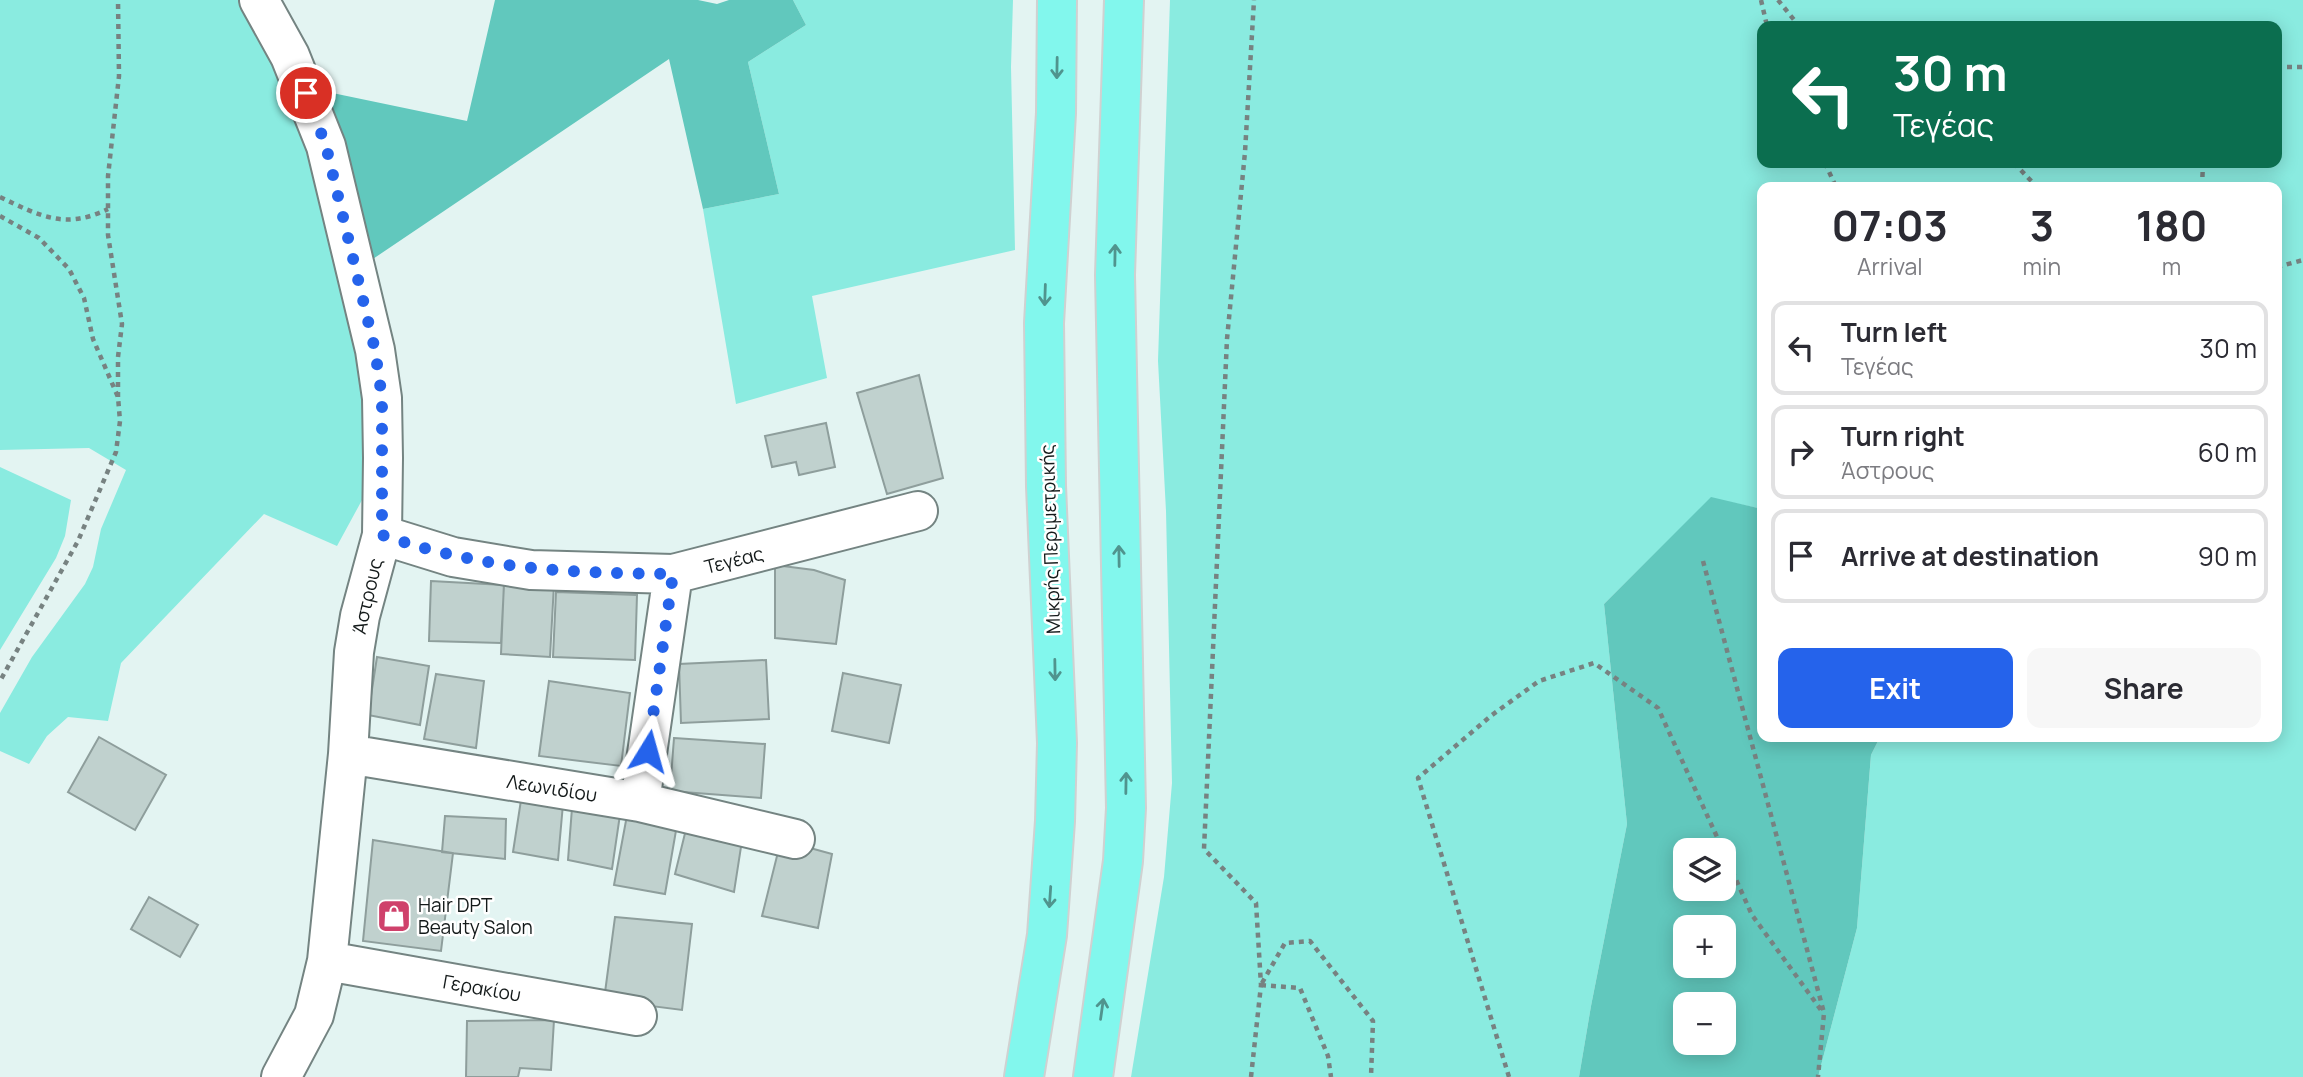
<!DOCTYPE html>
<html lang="en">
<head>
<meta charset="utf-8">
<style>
  :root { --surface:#fff; --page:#f7f7f7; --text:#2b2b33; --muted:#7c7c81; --line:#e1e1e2; --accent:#2563eb }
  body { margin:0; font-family:Manrope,sans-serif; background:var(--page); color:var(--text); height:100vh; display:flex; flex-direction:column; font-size:26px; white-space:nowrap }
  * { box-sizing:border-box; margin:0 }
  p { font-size:23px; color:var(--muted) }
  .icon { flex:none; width:38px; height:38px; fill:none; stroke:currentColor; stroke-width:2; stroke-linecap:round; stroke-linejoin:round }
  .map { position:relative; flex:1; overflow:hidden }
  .drawer { position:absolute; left:1757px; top:182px; width:525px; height:560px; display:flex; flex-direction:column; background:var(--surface); border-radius:14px; box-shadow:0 4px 18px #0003 }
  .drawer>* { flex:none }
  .banner { position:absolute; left:1757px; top:21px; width:525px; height:147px; border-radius:14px; box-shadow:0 4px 18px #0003; background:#0b6e4f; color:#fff; overflow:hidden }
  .fabs { position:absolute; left:1673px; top:838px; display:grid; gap:14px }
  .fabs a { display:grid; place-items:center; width:63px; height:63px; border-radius:14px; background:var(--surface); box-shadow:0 4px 18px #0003; font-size:35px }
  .pin { position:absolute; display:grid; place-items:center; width:60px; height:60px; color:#fff; margin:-30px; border:4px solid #fff; border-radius:50%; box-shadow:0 2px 7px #0007 }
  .me { position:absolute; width:77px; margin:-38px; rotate:8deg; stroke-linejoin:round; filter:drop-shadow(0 0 5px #0008) }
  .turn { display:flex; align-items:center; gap:24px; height:147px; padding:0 21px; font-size:32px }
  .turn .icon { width:91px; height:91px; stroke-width:2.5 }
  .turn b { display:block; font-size:49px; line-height:60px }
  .eta { display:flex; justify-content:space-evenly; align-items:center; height:119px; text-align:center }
  .eta b { font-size:42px; font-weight:700; line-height:49px }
  .button { display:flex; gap:14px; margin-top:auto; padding:14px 21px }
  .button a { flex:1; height:80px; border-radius:14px; background:var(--accent); color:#fff; font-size:28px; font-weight:700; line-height:80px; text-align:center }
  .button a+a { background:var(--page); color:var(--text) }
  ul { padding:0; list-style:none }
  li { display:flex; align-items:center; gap:21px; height:94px; margin:0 14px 10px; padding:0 7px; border:4px solid var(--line); border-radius:14px }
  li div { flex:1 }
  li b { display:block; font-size:26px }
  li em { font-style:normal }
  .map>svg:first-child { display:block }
</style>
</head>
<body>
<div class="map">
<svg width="2303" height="1077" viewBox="0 0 2303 1077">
  <rect width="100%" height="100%" fill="#e3f4f2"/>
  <path fill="#8aebe0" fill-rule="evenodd" d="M 0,0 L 252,0 L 289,69 L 368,364 L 368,489 L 337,546 L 264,514 L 121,663 L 108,721 L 68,717 L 47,736 L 29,764 L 0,751 L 0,713 L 32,657 L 85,584 L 93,567 L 101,529 L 126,470 L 89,448 L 0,450 Z
    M 793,0 L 1013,0 L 1011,67 L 1015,250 L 812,296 L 827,378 L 736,404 L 703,209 L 779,194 L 748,62 L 806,25 Z
    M 1170,0 L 2303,0 L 2303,1077 L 1818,1077 L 1857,928 L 1871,755 L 1880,737 L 2277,737 L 2277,187 L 1762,187 L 1762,509 L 1711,498 L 1604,604 L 1627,824 L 1591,1006 L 1579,1077 L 1131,1077 L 1164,877 L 1172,783 L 1166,511 L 1158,361 ZM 1762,26 L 2277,26 L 2277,163 L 1762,163 Z
    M 0,467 L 71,500 L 65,536 L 56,558 L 0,650 Z"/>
  <path fill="#61c8bd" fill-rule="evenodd" d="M 495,0 L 698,0 L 717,4 L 729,0 L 793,0 L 806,25 L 748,62 L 779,194 L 703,209 L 669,59 L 364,265 L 318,90 L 467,121 Z
    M 1711,497 L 1762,509 L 1762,737 L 1880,737 L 1871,755 L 1857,928 L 1818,1077 L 1579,1077 L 1591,1006 L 1627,824 L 1604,604 ZM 1685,850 L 1724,850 L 1724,889 L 1685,889 ZM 1685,928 L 1724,928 L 1724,966 L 1685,966 ZM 1685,1004 L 1724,1004 L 1724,1043 L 1685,1043 Z"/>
  <path fill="#c0d1ce" stroke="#8e9e9c" stroke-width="2" d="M 919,375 L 943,478 L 887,494 L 857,393 Z
    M 826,423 L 835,467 L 799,475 L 796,462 L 772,467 L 765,436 Z
    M 775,565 L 814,570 L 845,580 L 836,644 L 775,638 Z
    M 431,581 L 504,585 L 501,643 L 429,641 Z
    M 504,582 L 554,584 L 550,657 L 501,654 Z
    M 556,592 L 637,595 L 635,660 L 553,657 Z
    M 377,657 L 429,666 L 420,725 L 368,715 Z
    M 766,660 L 769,719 L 681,723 L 679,664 Z
    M 843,673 L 901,685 L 889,743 L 832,731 Z
    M 436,674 L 484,681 L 476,748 L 424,739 Z
    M 549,681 L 630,693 L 621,766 L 539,756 Z
    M 99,737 L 166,775 L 135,830 L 68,792 Z
    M 674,738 L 765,744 L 761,798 L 670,791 Z
    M 521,800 L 563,804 L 558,860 L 513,852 Z
    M 572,808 L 621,808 L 612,869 L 568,860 Z
    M 628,810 L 678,819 L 665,894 L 614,885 Z
    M 445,816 L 506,819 L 505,859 L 442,852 Z
    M 689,817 L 743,834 L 734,892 L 675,874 Z
    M 373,840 L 453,853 L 441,951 L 363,941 Z
    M 781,840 L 832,854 L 818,928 L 762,916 Z
    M 149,897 L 198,925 L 180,957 L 131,929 Z
    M 615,917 L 692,924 L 682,1010 L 604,1000 Z
    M 554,1020 L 551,1070 L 520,1068 L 518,1077 L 466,1077 L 467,1021 Z"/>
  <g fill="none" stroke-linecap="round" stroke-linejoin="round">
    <g stroke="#748482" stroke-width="42">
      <path id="street" d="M 259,0 L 290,56 L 326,146 L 375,350 L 382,398 L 383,458 L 382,535 L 360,616 L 354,652 L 348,754 L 327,961 L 314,1015 L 281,1077
        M 382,535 L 453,557 L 531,570 L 673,574 L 918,511
        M 348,754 L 640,802 L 795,839
        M 640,802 L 673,574
        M 327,961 L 637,1016"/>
    </g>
    <g stroke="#d0d1d1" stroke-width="42">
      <path id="primary" d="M 1024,1077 L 1047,935 L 1055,821 L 1057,743 L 1046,486 L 1044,323 L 1056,113 L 1057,0
        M 1093,1077 L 1123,861 L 1126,808 L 1115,275 L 1124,0"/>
    </g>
    <path stroke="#778281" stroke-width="4.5" stroke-dasharray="5 5" stroke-linecap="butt" d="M 1761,0 L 1767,26
      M 1778,0 L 1799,26
      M 2277,67 L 2303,67
      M 1825,163 L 1836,187
      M 2014,163 L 2037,187
      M 2202,187 L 2203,163
      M 0,197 C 40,216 65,230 108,209
      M 0,216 L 39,238 L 69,269 L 84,298 L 93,339 L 118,397 L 120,421 L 116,452 L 78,541 L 0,681
      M 2277,267 L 2303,260
      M 118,397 L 118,357 L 122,324 L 108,235 L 108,176 L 119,76 L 118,0
      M 1703,561 L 1824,1013 L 1818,1077
      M 1724,853 L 1752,915 L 1821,1010
      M 1262,983 L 1285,943 L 1310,941 L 1373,1021 L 1371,1077
      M 1261,985 L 1300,988 L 1328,1056 L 1331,1077
      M 1251,1077 L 1261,985 L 1256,903 L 1204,849 L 1227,339 L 1245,152 L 1254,0
      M 1509,1077 L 1418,778 L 1492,715 L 1539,681 L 1594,663 L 1658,708 L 1723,850"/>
    <use href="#street" stroke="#fff" stroke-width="38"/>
    <use href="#primary" stroke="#82f7ed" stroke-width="38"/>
  </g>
  <defs><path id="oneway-shaft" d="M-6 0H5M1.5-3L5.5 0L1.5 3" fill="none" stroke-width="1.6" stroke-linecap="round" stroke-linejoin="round" transform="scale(1.75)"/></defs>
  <g stroke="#50948e">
    <use href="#oneway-shaft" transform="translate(1057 68) rotate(91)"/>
    <use href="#oneway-shaft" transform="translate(1115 255) rotate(-89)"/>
    <use href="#oneway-shaft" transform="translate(1045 295) rotate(92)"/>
    <use href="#oneway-shaft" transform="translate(1119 556) rotate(-91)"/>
    <use href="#oneway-shaft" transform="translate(1055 670) rotate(89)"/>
    <use href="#oneway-shaft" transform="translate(1126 783) rotate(-89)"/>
    <use href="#oneway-shaft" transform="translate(1050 897) rotate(94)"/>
    <use href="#oneway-shaft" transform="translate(1102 1009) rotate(-82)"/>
  </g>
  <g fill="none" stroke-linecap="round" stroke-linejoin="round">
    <path stroke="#2563eb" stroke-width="12" stroke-dasharray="0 21.6" d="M 306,93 L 326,146 L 375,350 L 382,398 L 382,535 C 485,570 566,573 673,574 L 648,751"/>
  </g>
  <defs>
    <g id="shop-square" transform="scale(1.75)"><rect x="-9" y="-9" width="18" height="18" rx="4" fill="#cf416b" stroke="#fff"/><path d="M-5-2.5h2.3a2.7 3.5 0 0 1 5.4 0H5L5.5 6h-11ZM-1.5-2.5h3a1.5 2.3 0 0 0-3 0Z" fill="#fff"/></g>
  </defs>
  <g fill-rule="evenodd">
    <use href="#shop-square" x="394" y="916"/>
  </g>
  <g text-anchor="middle" stroke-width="5" stroke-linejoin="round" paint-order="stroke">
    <g font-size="19" fill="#141a1a" stroke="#fff">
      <text transform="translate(1050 539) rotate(-92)" y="7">Μικρής Περιμετρικής</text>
      <text transform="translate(734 560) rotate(-14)" y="7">Τεγέας</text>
      <text transform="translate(367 596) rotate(-77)" y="7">Άστρους</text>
      <text transform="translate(552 788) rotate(9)" y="7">Λεωνιδίου</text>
      <text transform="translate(482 988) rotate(10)" y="7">Γερακίου</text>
    </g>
    <g font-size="19" fill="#141a1a" stroke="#fff" text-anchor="start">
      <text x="418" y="912">Hair DPT<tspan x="418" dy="22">Beauty Salon</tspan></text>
    </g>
  </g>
</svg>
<div class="fabs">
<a><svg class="icon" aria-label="layers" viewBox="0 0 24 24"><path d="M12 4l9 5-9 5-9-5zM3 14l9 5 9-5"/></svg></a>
<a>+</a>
<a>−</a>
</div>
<div class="pin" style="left:306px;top:93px;background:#d93025"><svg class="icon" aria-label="arrive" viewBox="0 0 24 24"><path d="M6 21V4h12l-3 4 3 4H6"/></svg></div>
<svg class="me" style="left:648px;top:751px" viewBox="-20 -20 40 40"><path d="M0-17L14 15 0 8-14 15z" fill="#2563eb" stroke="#fff" stroke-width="4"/></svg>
<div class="banner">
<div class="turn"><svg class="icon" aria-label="left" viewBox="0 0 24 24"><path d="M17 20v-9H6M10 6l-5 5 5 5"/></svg><div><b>30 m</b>Τεγέας</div></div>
</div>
<section class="drawer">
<div class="eta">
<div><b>07:03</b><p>Arrival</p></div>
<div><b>3</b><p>min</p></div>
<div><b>180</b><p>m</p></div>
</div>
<ul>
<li><svg class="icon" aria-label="left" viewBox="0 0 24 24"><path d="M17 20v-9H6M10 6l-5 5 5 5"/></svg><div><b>Turn left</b><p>Τεγέας</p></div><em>30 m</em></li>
<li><svg class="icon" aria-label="right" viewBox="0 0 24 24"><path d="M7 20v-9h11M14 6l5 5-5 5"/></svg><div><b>Turn right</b><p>Άστρους</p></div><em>60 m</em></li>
<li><svg class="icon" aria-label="arrive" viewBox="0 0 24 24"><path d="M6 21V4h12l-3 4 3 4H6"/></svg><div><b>Arrive at destination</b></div><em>90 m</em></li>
</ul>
<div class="button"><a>Exit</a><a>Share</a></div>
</section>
</div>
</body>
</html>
